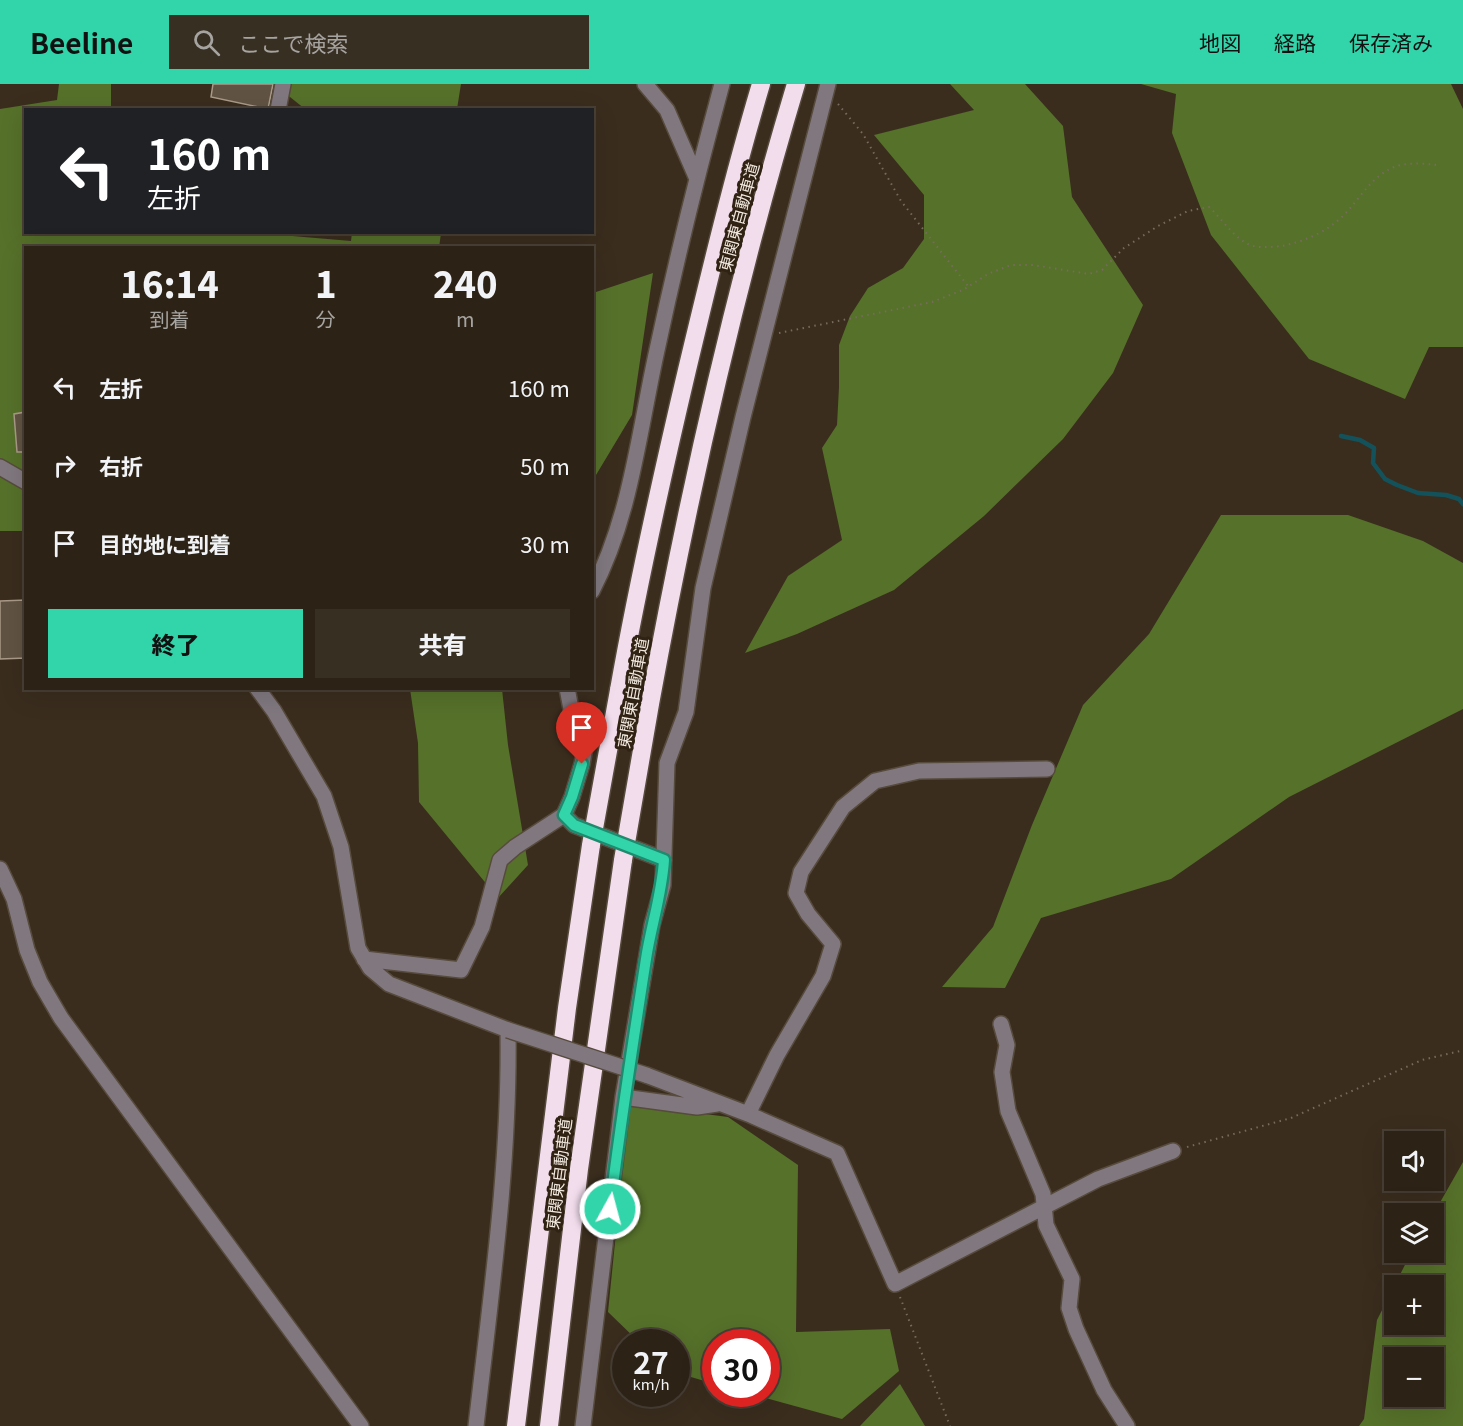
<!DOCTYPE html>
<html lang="ja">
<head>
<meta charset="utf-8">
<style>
  :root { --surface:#2c2216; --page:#382f23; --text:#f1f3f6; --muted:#a6a4a1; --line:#483f35; --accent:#32d4a9 }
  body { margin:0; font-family:Georgia,"Noto Sans JP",serif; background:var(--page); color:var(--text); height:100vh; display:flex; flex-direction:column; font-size:22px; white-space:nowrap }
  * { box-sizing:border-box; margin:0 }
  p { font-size:20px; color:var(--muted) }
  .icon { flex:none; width:33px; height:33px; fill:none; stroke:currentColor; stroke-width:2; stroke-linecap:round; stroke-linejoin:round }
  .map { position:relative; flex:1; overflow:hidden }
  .panel { position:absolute; left:24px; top:162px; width:570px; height:444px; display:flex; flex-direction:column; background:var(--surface); border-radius:0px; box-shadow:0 6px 24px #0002,0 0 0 2px var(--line) }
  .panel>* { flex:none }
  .hud { position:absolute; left:24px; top:24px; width:570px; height:126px; border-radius:0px; box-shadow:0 6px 24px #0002,0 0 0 2px var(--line); background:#202124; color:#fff; overflow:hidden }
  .buttons { position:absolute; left:1384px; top:1047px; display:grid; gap:12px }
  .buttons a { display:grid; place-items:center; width:60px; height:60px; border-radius:0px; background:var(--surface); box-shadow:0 6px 24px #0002,0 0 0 2px var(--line); font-size:30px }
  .speed { position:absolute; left:612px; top:1245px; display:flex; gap:12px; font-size:30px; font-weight:700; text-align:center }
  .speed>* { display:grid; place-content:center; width:78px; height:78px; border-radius:50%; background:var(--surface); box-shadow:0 6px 24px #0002,0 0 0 2px var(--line); line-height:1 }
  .speed small { font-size:15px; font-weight:400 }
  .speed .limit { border:9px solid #d22; background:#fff; color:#111 }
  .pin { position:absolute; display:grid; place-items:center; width:51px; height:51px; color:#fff; margin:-62px -26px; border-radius:50% 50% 50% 0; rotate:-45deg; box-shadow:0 0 6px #0007 }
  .pin .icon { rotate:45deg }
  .me { position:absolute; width:66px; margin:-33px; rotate:7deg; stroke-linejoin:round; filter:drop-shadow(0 0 4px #0008) }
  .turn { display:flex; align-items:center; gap:21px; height:126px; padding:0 24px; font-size:27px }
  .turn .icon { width:78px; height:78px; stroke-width:2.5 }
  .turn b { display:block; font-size:42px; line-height:51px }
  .eta { display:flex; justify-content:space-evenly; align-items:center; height:102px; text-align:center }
  .eta b { font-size:36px; font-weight:800; line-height:42px }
  .action { display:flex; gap:12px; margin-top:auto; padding:12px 24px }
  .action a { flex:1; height:69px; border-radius:0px; background:var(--accent); color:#111; font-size:24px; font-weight:800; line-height:69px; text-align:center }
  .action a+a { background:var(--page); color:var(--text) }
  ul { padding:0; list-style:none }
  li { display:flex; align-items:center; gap:18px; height:78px; padding:0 24px }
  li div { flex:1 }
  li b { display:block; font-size:22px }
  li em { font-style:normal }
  header { display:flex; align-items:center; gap:36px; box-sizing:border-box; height:84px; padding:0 30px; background:var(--accent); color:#111 }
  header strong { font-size:28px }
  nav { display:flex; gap:33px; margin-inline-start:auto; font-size:21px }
  .search { width:420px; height:54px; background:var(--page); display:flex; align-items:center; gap:15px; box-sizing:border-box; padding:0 21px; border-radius:0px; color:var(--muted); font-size:22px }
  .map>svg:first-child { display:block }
</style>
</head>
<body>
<header>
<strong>Beeline</strong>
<div class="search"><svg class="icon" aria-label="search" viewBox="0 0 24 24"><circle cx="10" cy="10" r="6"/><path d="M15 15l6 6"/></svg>ここで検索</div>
<nav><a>地図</a><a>経路</a><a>保存済み</a></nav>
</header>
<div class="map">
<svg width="1463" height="1342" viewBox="0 0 1463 1342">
  <rect width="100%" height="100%" fill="#3a2d1e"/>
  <path fill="#56712a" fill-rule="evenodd" d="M 59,0 L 111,0 L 111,22 L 114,25 L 26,26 L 26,148 L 244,148 L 351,157 L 352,149 L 441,149 L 439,164 L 26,164 L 25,447 L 0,447 L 0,25 L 57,16 Z
    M 290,0 L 461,0 L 457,25 L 305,25 L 285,9 Z
    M 950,0 L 1025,0 L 1063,42 L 1072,113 L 1143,221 L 1113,289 L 1063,355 L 984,432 L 894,506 L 797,550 L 745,569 L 788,492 L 842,456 L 822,364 L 837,341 L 839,303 L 839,261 L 850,232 L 868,204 L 903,184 L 924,155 L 924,111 L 874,51 L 974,26 Z
    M 1141,0 L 1451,0 L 1463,25 L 1463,263 L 1429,263 L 1405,315 L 1309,275 L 1211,151 L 1172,49 L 1176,10 Z
    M 653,189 L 632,331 L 593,396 L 593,209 Z
    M 1221,431 L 1348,431 L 1423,457 L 1463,479 L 1463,625 L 1289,713 L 1171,795 L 1041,834 L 1005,904 L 942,903 L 993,843 L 1032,741 L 1083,621 L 1149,550 Z
    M 410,605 L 502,605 L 508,661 L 528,781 L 498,814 L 419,718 L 418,659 Z
    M 629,1020 L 728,1033 L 798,1081 L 796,1248 L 890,1245 L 899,1287 L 842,1335 L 751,1310 L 766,1310 L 766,1258 L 716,1258 L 715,1300 L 677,1289 L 676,1258 L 639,1258 L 608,1228 Z
    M 1463,1078 L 1463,1342 L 1359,1342 L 1364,1335 L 1377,1236 L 1411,1169 L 1434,1168 L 1434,1129 ZM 1395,1202 L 1434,1202 L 1434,1240 L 1395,1240 ZM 1395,1274 L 1434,1274 L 1434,1312 L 1395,1312 Z
    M 900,1300 L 925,1342 L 860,1342 Z"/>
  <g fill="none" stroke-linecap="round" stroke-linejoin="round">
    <path stroke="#14525b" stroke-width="4.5" d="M 1341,352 L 1360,356 L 1374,364 L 1373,379 L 1385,395 L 1397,401 L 1418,409 L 1446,411 L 1459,415 L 1463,420"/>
  </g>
  <path fill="#615343" stroke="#aa9a88" stroke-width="1.5" d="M 213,0 L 273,0 L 268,25 L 211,13 Z
    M 26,328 L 26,368 L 17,368 L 14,330 Z
    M 26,516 L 26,574 L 0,575 L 0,517 Z"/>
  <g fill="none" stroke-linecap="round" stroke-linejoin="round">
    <g stroke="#574b3d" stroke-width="18">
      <path id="minor" d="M 645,0 L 667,26 L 697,95
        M 278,26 L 283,0
        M 0,383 L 26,398
        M 592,507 C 631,432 639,347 657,266 C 676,177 698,88 722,0
        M 257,604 L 274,627 L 324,712 L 341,763 L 358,864 L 370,884 L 389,900 L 508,946 C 510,1079 491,1210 476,1342
        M 564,731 L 574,741 L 664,776
        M 0,785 L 14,815 L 27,866 L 40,898 L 61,934 L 361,1342
        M 364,875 L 461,886 L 482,843 L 500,776 L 515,763 L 564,731 L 572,713 L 582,680 L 586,658 L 584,647 L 571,625 L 567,604
        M 1001,940 L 1007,961 L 1002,988 L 1008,1027 L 1043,1110 L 1046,1141 L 1072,1195 L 1069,1224 L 1076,1245 L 1104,1306 L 1127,1342
        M 646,991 L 748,1030 L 777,971 L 823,892 L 833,860 L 808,830 L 796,809 L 801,788 L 843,723 L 875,697 L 919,687 L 1047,685
        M 623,1013 L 697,1023 L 717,1020
        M 748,1030 L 837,1069 L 895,1200 L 1098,1095 L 1173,1067
        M 583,1342 L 623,1013 L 652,841 L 663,801 L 667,679 L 686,628 L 703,504 L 743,333 L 828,0"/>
    </g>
    <g stroke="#574b3d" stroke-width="21">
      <path id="highway" d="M 619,606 C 638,499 662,392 687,286 C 710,190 733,94 761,0
        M 650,620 C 688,411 735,203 796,0
        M 516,1342 L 567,924 L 591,761
        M 549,1342 L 579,1085 L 623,776"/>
    </g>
    <path stroke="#776b5e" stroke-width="2" stroke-dasharray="1.5 4.5" stroke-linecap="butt" d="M 838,20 L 863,50 L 901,117 L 968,202
      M 779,249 L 932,218 L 963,206 L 988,190 L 1011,181 L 1033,181 L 1089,190 L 1102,186 L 1124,164 L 1158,142 L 1188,127 L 1209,123 C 1222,135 1231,150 1246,159 C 1256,165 1270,163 1282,162 C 1301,158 1320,151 1336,138 C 1357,122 1368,92 1397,82 C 1410,78 1426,80 1439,81
      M 1187,1063 L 1291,1034 L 1422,976 L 1460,967
      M 900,1213 L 950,1342"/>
    <use href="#minor" stroke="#81787f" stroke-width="15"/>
    <use href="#highway" stroke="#f2dded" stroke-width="18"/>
    <g stroke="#574b3d" stroke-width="18" stroke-linecap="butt">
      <path id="minor-bridge" d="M 508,946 L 646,991"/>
    </g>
    <g stroke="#574b3d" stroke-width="21" stroke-linecap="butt">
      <path id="highway-bridge" d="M 591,761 L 619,606
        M 623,776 L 650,620"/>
    </g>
    <use href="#minor-bridge" stroke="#81787f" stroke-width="15"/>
    <use href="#highway-bridge" stroke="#f2dded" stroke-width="18"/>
  </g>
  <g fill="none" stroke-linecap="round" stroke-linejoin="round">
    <g stroke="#208a6e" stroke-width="15">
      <path id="route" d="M 582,680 L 572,713 L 564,731 L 574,741 L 664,776 C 662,810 651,842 646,875 C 633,958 620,1041 610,1125"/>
    </g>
    <use href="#route" stroke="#32d4a9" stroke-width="10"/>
  </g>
  <g text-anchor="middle" stroke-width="6" stroke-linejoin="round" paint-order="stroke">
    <g font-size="16" fill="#f1e8de" stroke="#302314">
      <text transform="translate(739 133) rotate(-75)" y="6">東関東自動車道</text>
      <text transform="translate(633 609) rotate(-80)" y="6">東関東自動車道</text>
      <text transform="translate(559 1090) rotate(-83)" y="6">東関東自動車道</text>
    </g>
  </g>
</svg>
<div class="buttons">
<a><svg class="icon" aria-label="sound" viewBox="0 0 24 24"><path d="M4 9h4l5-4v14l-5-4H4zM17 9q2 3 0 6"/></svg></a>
<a><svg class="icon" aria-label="layers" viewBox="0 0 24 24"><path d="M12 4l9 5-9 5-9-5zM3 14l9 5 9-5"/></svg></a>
<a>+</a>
<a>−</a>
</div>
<div class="speed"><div>27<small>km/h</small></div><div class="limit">30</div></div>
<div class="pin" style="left:582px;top:680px;background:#d93025"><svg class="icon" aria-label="arrive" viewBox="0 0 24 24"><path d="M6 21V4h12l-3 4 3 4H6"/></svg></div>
<svg class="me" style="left:610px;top:1125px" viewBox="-20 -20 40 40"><circle r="17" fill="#32d4a9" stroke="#fff" stroke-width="3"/><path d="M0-11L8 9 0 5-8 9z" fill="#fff"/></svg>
<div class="hud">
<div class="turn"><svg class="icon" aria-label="left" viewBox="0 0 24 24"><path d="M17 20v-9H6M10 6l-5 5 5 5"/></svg><div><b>160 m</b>左折</div></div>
</div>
<section class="panel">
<div class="eta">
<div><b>16:14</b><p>到着</p></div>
<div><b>1</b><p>分</p></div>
<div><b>240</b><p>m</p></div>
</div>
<ul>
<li><svg class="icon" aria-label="left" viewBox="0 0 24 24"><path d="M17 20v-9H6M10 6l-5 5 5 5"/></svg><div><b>左折</b></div><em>160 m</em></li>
<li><svg class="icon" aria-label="right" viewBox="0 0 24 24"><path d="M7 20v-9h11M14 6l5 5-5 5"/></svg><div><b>右折</b></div><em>50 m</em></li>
<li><svg class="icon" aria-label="arrive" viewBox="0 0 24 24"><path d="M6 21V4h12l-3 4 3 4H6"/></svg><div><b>目的地に到着</b></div><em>30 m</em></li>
</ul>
<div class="action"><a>終了</a><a>共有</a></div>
</section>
</div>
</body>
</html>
